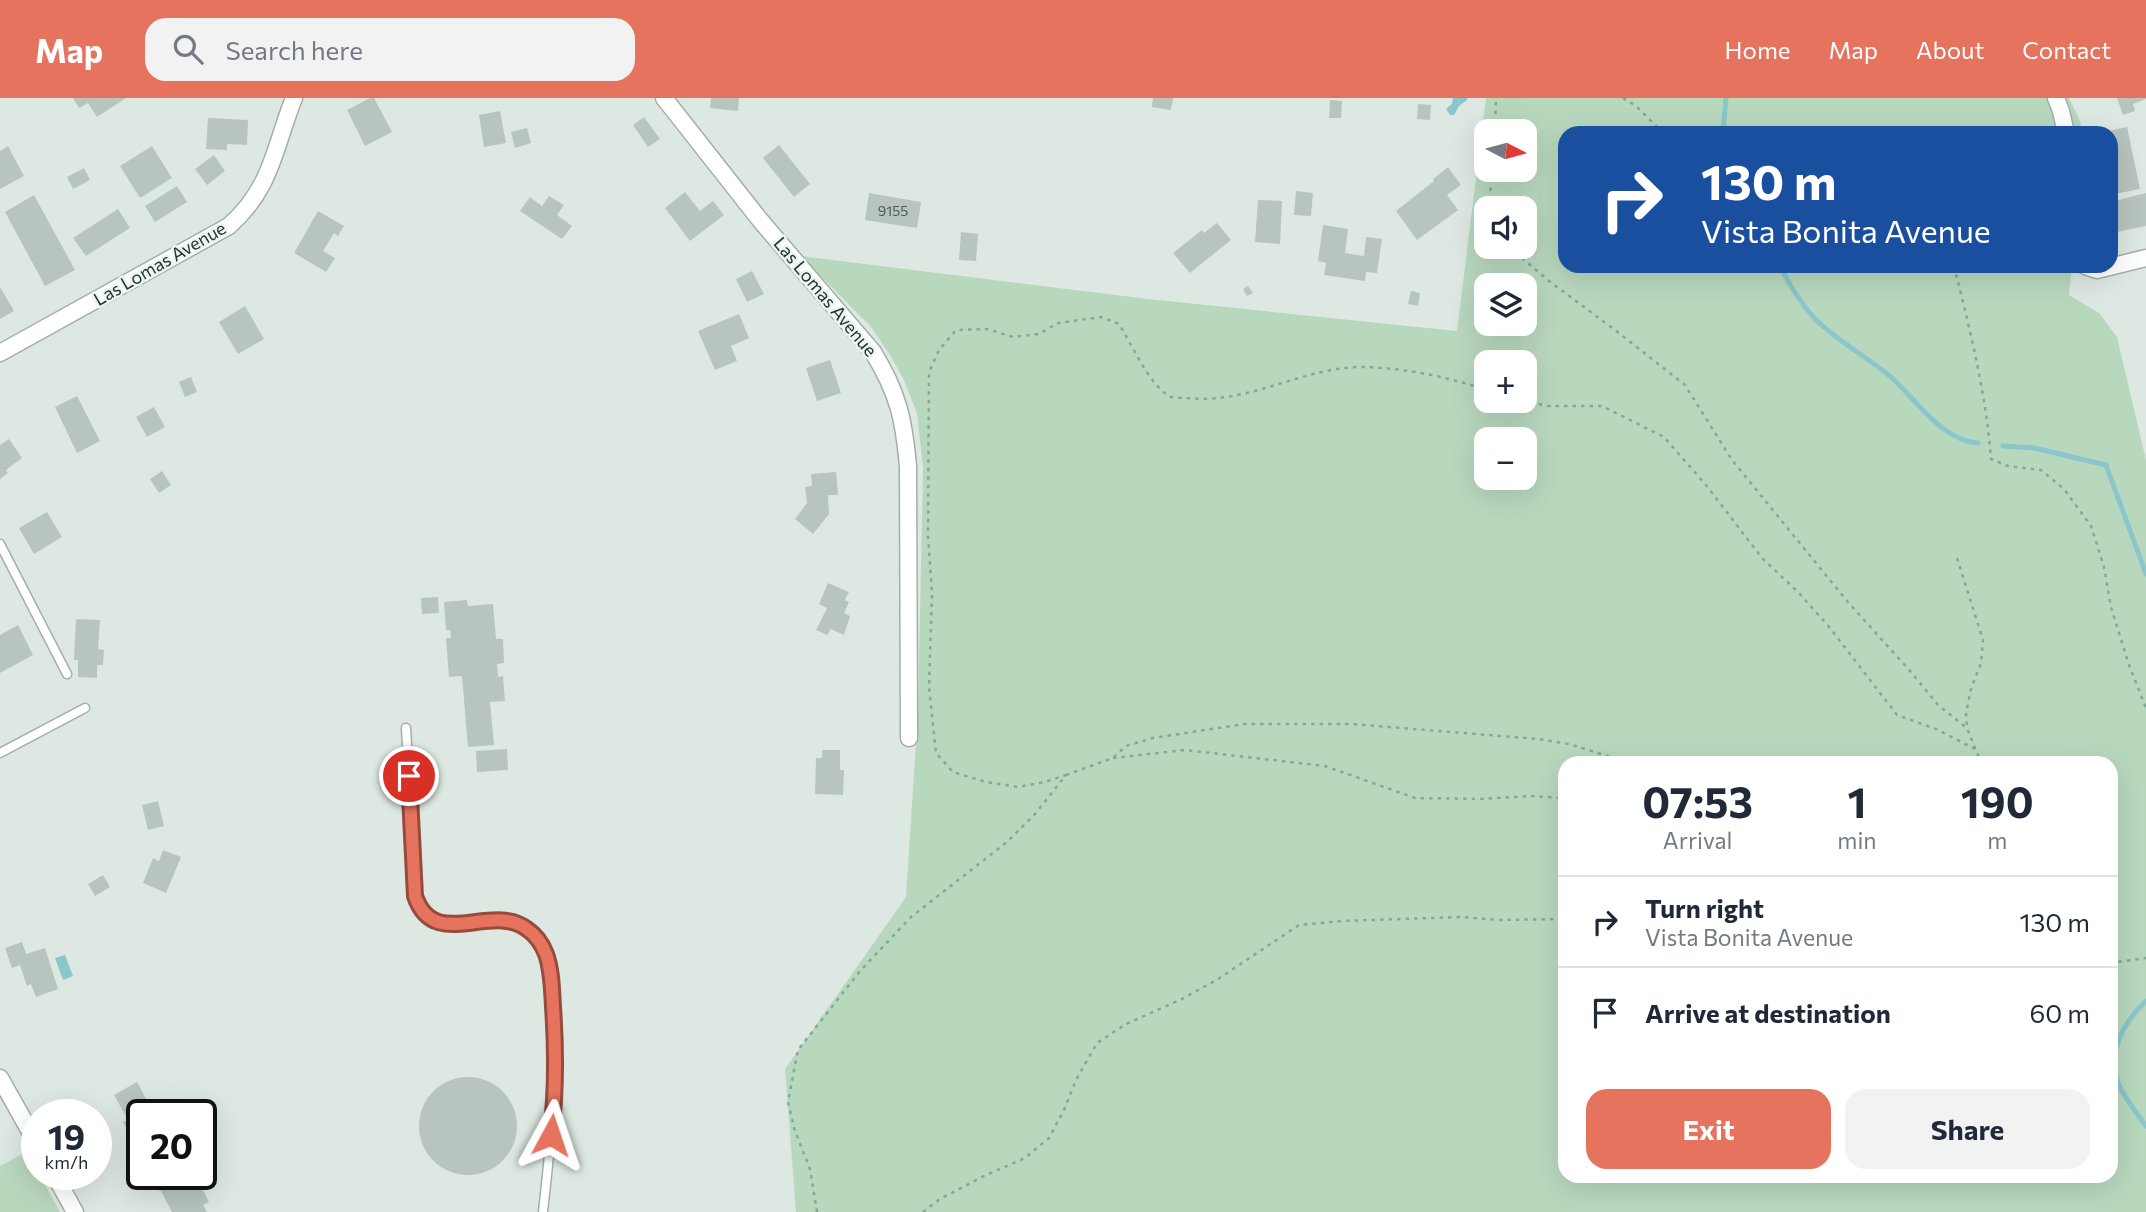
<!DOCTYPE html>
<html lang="en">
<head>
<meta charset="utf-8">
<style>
  :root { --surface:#fff; --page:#f2f2f3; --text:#1f2937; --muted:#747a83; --line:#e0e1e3; --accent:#e6735e }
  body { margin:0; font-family:Commissioner,sans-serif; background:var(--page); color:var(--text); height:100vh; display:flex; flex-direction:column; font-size:26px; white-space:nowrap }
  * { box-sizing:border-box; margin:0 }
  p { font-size:23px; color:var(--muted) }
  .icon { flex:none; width:38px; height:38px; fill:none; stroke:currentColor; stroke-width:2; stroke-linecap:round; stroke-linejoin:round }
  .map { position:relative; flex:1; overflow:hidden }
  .drawer { position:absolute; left:1558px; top:658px; width:560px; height:427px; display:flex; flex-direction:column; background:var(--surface); border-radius:21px; box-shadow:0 7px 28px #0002 }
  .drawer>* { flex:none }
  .banner { position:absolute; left:1558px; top:28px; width:560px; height:147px; border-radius:21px; box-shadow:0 7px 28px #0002; background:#1a4fa0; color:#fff; overflow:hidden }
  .needle { width:46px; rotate:96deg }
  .buttons { position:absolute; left:1474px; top:21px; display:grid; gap:14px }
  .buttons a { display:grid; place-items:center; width:63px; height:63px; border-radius:14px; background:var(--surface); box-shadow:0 7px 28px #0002; font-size:35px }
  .speed { position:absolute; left:21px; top:1001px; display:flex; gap:14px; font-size:35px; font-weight:700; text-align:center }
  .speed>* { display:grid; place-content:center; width:91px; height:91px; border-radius:50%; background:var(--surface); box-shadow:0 7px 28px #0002; line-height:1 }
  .speed small { font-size:18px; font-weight:400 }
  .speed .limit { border:4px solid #111; border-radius:10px; background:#fff; color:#111 }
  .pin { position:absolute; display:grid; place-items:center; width:60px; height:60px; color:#fff; margin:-30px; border:4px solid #fff; border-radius:50%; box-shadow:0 2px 7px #0007 }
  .me { position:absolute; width:77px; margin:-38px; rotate:5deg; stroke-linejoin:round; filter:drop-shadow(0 0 5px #0008) }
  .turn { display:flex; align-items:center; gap:24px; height:147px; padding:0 28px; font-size:32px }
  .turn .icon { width:91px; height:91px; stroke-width:2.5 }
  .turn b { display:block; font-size:49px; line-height:60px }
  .eta { display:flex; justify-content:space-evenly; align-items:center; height:119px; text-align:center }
  .eta b { font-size:42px; font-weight:700; line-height:49px }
  .cta { display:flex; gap:14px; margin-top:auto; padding:14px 28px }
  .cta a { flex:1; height:80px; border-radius:21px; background:var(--accent); color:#fff; font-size:28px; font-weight:700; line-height:80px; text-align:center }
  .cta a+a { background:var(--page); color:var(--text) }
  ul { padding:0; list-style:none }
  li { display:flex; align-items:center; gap:21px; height:91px; padding:0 28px; border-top:2px solid var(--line) }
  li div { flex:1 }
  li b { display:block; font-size:26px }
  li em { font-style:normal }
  header { display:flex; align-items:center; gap:42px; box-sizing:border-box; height:98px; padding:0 35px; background:var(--accent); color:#fff }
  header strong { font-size:33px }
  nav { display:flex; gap:38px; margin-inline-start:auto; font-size:24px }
  .search { width:490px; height:63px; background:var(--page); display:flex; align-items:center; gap:18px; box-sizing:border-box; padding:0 24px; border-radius:21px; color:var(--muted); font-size:26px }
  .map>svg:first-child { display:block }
</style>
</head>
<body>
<header>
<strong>Map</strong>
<div class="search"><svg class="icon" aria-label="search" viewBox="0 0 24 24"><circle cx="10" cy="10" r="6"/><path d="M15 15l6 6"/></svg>Search here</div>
<nav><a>Home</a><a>Map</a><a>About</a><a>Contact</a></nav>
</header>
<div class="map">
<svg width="2146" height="1114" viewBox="0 0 2146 1114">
  <rect width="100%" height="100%" fill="#dee8e3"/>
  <path fill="#b8d8be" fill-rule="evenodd" d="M 1486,0 L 2069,0 L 2080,23 L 2083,35 L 1564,35 L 1564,168 L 2072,168 L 2069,197 L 2099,215 L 2117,239 L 2146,362 L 2146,1114 L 796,1114 L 785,971 L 906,799 L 918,613 L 923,370 L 917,315 L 903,280 L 890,257 L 871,229 L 801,158 L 1148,201 L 1457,233 ZM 1486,33 L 1524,33 L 1524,72 L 1486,72 ZM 1486,110 L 1524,110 L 1524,149 L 1486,149 ZM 1486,187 L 1524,187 L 1524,226 L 1486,226 ZM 1486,264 L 1524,264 L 1524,303 L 1486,303 ZM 1486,341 L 1524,341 L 1524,380 L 1486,380 ZM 1564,665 L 2110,665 L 2110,1078 L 1564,1078 Z
    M 26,1054 L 37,1072 L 37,1076 L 39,1076 L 60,1114 L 0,1114 L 0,1068 Z"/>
  <path fill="#8ac6ca" d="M 1453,0 L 1467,0 L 1467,2 L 1459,8 L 1454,17 L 1450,17 L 1446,11 L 1452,6 Z
    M 65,857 L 73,878 L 63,882 L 55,860 Z"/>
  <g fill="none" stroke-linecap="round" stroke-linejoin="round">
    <path stroke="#8ac6ca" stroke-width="5" d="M 1723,35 L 1726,0
      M 1780,168 C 1790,188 1801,206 1816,222 C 1839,244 1869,260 1893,281 C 1917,303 1943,343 1978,345
      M 2003,348 L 2034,350 L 2106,367 L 2146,476
      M 2146,903 C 2123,925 2106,955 2119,987 C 2125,1001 2137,1015 2146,1028"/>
  </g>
  <path fill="#b7c5be" d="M 73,0 L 126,0 L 97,19 L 88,5 L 79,10 Z
    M 370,0 L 374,0 L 392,34 L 365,48 L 347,12 Z
    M 711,0 L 739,0 L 738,13 L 710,10 Z
    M 1153,0 L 1173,0 L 1171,12 L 1152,9 Z
    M 2117,0 L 2146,0 L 2146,1 L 2133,6 L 2135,13 L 2123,17 Z
    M 1330,2 L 1342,3 L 1341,20 L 1329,20 Z
    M 1418,6 L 1431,7 L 1430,22 L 1417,21 Z
    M 500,13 L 506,45 L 484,49 L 479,17 Z
    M 644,19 L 660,41 L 648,49 L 633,27 Z
    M 208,20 L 248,22 L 247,47 L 227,46 L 227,52 L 206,51 Z
    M 2127,29 L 2140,91 L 2110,97 L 2110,35 L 2104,34 Z
    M 527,30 L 531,45 L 515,50 L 511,34 Z
    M 779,47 L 810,86 L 794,99 L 763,60 Z
    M 8,48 L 24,78 L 0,91 L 0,53 Z
    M 152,48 L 172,80 L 140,100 L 120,68 Z
    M 214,57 L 225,73 L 207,87 L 195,71 Z
    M 1448,69 L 1461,87 L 1447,97 L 1458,112 L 1417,142 L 1396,113 L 1434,83 L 1433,81 Z
    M 84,70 L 90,82 L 73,91 L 67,79 Z
    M 177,88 L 187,104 L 155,124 L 145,108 Z
    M 1296,93 L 1313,95 L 1311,118 L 1294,117 Z
    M 685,94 L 700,113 L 713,103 L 724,117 L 690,143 L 665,110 Z
    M 869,95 L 921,104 L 917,130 L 865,122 Z
    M 2146,95 L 2146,128 L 2117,134 L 2110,104 Z
    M 34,97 L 75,172 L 45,188 L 5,114 Z
    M 549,98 L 564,107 L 557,117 L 572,128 L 562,141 L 520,113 L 530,99 L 542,108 Z
    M 1258,102 L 1282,103 L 1280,146 L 1255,144 Z
    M 118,111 L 130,130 L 86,158 L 73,140 Z
    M 318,113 L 344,128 L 338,138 L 334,135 L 323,153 L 335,160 L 326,174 L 294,155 Z
    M 1217,125 L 1231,142 L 1190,175 L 1173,155 L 1202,132 L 1204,135 Z
    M 1323,127 L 1348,131 L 1345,155 L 1364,158 L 1366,139 L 1382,141 L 1377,175 L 1366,174 L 1365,183 L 1324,177 L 1326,165 L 1318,163 Z
    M 961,134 L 978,136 L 976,163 L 959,162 Z
    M 752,173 L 764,196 L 747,204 L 736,181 Z
    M 1248,188 L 1253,195 L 1247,198 L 1243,191 Z
    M 0,189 L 14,213 L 0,221 Z
    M 1411,193 L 1420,195 L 1418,208 L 1408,206 Z
    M 245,208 L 264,241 L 238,256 L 219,224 Z
    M 739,216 L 749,240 L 731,248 L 737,263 L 715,272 L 698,233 Z
    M 830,262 L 841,295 L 817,303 L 806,270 Z
    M 191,279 L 197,294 L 185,299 L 179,284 Z
    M 77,298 L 100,343 L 77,355 L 55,309 Z
    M 154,309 L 165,329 L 147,339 L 136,319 Z
    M 9,341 L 22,360 L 6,372 L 8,375 L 0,381 L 0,347 Z
    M 162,373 L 171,387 L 159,395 L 150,381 Z
    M 836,374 L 838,397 L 828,397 L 829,416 L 813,436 L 795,421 L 807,405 L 805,389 L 812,388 L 811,376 Z
    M 47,414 L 62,439 L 34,456 L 19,430 Z
    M 828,485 L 849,494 L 845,502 L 849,504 L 844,515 L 850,518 L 844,537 L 831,531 L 827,537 L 816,532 L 827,510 L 819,506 Z
    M 438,499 L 439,515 L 422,516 L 421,500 Z
    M 467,502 L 468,508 L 493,506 L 496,541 L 503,541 L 504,565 L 497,566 L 498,579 L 503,578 L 505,603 L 490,604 L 494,647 L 468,649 L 462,578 L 449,579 L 446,540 L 451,540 L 450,532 L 446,532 L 444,504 Z
    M 76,521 L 100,522 L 98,551 L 104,552 L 103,567 L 97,567 L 97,580 L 78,579 L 78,562 L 74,562 Z
    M 18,527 L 33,557 L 0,575 L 0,537 Z
    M 507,651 L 508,672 L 477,674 L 476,653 Z
    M 822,652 L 840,652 L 840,672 L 844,672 L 843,697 L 815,696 L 816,660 L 822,660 Z
    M 158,703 L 164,728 L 148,732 L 142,707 Z
    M 163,752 L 181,759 L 166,795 L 143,785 L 153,760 L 159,763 Z
    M 103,777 L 110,789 L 95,798 L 88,786 Z
    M 22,844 L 26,856 L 45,850 L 58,891 L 36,899 L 31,886 L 27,888 L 20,867 L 12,870 L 5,850 Z
    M419 1028a49 49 0 1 1 98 0a49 49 0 1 1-98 0Z
    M 137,984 L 155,1017 L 142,1017 L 142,1047 L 134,1032 L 129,1035 L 123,1024 L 128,1022 L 114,997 Z
    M 149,1076 L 172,1076 L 170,1084 L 188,1076 L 195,1076 L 209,1104 L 203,1107 L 207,1114 L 172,1114 L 161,1093 L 147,1089 Z"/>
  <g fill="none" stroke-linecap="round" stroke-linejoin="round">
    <g stroke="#a2afa9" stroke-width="11">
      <path id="lane" d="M 0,446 L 67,576
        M 406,630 L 416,798 C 435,858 499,795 536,839 C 572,882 549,1057 543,1114
        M 0,655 L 85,610"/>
    </g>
    <g stroke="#a2afa9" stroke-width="19">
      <path id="street" d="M 664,0 L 760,122 L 873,254 C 898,295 904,321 908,369 L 909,640
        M 2056,0 L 2061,13 L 2066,35
        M 2085,168 L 2097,172 L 2146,160
        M 0,255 L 229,128 C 272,90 274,50 294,0
        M 0,980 L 37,1046
        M 54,1076 L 75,1114"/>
    </g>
    <path stroke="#81a999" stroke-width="2.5" stroke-dasharray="3.5 5" stroke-linecap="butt" d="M 1623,0 L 1636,8 L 1663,35
      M 1495,33 L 1496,0
      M 1490,110 L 1491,72
      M 1509,149 L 1549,183 L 1615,232 L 1685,287 L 1732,362 L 1847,503 L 1911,574 L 1938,607 L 1967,630 L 1981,665
      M 1954,168 C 1970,231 1986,296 1991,361 L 2008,368 L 2041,372 L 2064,391 L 2091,428 L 2104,469 L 2111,509 L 2129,567 L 2146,610
      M 1522,303 L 1549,308 L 1602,308 L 1664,339 L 1706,387 L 1762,460 L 1799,495 L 1830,530 L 1897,617 L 1936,631 L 1975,651
      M 1957,460 L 1983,542 L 1981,565 L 1971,591 L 1966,615 L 1967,630
      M 1113,660 L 1185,652 L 1325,668 L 1415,700 L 1480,701 L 1531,698 L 1564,700
      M 1066,677 L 1113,660 L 1126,648 L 1153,640 L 1244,626 L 1352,626 L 1538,641 L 1569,646 L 1630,665
      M 2110,865 L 2146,860
      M 817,1114 L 810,1071 L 795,1033 L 788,1004 L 798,952 L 860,873 L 911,819 L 1007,744 L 1035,716 L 1066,677 L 1045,684 L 1018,689 L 986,684 L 953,674 L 936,655 L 929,589 L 932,495 L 928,437 L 929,274 L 939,252 L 956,232 L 987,231 L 1013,239 L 1039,236 L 1058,225 L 1101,219 L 1119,226 C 1131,245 1151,290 1171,299 C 1176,300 1183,300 1187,300 C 1247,307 1301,270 1360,269 C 1400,269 1449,279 1486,292
      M 923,1114 L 940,1101 L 984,1078 L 1025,1060 L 1049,1040 L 1064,1012 L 1076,982 L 1097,945 L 1126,926 L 1182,901 L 1218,881 L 1299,827 L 1342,823 L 1461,819 L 1499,822 L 1564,821"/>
    <use href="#lane" stroke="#fff" stroke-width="8"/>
    <use href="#street" stroke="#fff" stroke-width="16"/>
  </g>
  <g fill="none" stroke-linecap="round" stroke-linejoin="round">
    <g stroke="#964b3d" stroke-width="18">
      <path id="route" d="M 409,678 L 415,798 C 434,854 491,804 527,831 C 536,837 542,846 546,856 C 552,873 552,892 553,909 C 556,952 556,995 551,1037"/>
    </g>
    <use href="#route" stroke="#e6735e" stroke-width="12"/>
  </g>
  <g text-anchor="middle" stroke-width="5" stroke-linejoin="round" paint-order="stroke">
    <g font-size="14" fill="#465a52">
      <text x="893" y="118">9155</text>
    </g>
    <g font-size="18" fill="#21362e" stroke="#eef5f1">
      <text transform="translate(160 166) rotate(-30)" y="6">Las Lomas Avenue</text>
      <text transform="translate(825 199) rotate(50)" y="6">Las Lomas Avenue</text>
    </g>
  </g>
</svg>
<div class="buttons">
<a><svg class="needle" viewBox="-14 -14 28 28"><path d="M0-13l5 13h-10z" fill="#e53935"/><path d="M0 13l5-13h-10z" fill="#747a83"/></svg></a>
<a><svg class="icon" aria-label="sound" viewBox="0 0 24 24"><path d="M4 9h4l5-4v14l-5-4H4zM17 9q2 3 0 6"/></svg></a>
<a><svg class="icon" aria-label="layers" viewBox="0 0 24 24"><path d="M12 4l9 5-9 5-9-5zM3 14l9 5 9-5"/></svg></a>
<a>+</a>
<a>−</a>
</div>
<div class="speed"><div>19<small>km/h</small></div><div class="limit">20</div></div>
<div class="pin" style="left:409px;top:678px;background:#d93025"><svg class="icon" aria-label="arrive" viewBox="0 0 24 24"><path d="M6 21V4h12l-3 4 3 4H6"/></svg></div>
<svg class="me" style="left:551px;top:1037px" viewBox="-20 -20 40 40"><path d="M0-17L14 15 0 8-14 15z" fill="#e6735e" stroke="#fff" stroke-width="4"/></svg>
<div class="banner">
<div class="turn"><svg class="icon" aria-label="right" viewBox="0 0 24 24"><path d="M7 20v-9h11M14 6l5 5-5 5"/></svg><div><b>130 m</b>Vista Bonita Avenue</div></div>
</div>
<section class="drawer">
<div class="eta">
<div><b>07:53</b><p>Arrival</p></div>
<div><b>1</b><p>min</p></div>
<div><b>190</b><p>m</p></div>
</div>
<ul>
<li><svg class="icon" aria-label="right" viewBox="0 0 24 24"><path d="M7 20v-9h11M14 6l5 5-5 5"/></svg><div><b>Turn right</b><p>Vista Bonita Avenue</p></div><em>130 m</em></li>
<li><svg class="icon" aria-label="arrive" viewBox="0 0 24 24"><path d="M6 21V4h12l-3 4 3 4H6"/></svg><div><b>Arrive at destination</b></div><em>60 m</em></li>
</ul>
<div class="cta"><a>Exit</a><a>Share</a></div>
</section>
</div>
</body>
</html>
